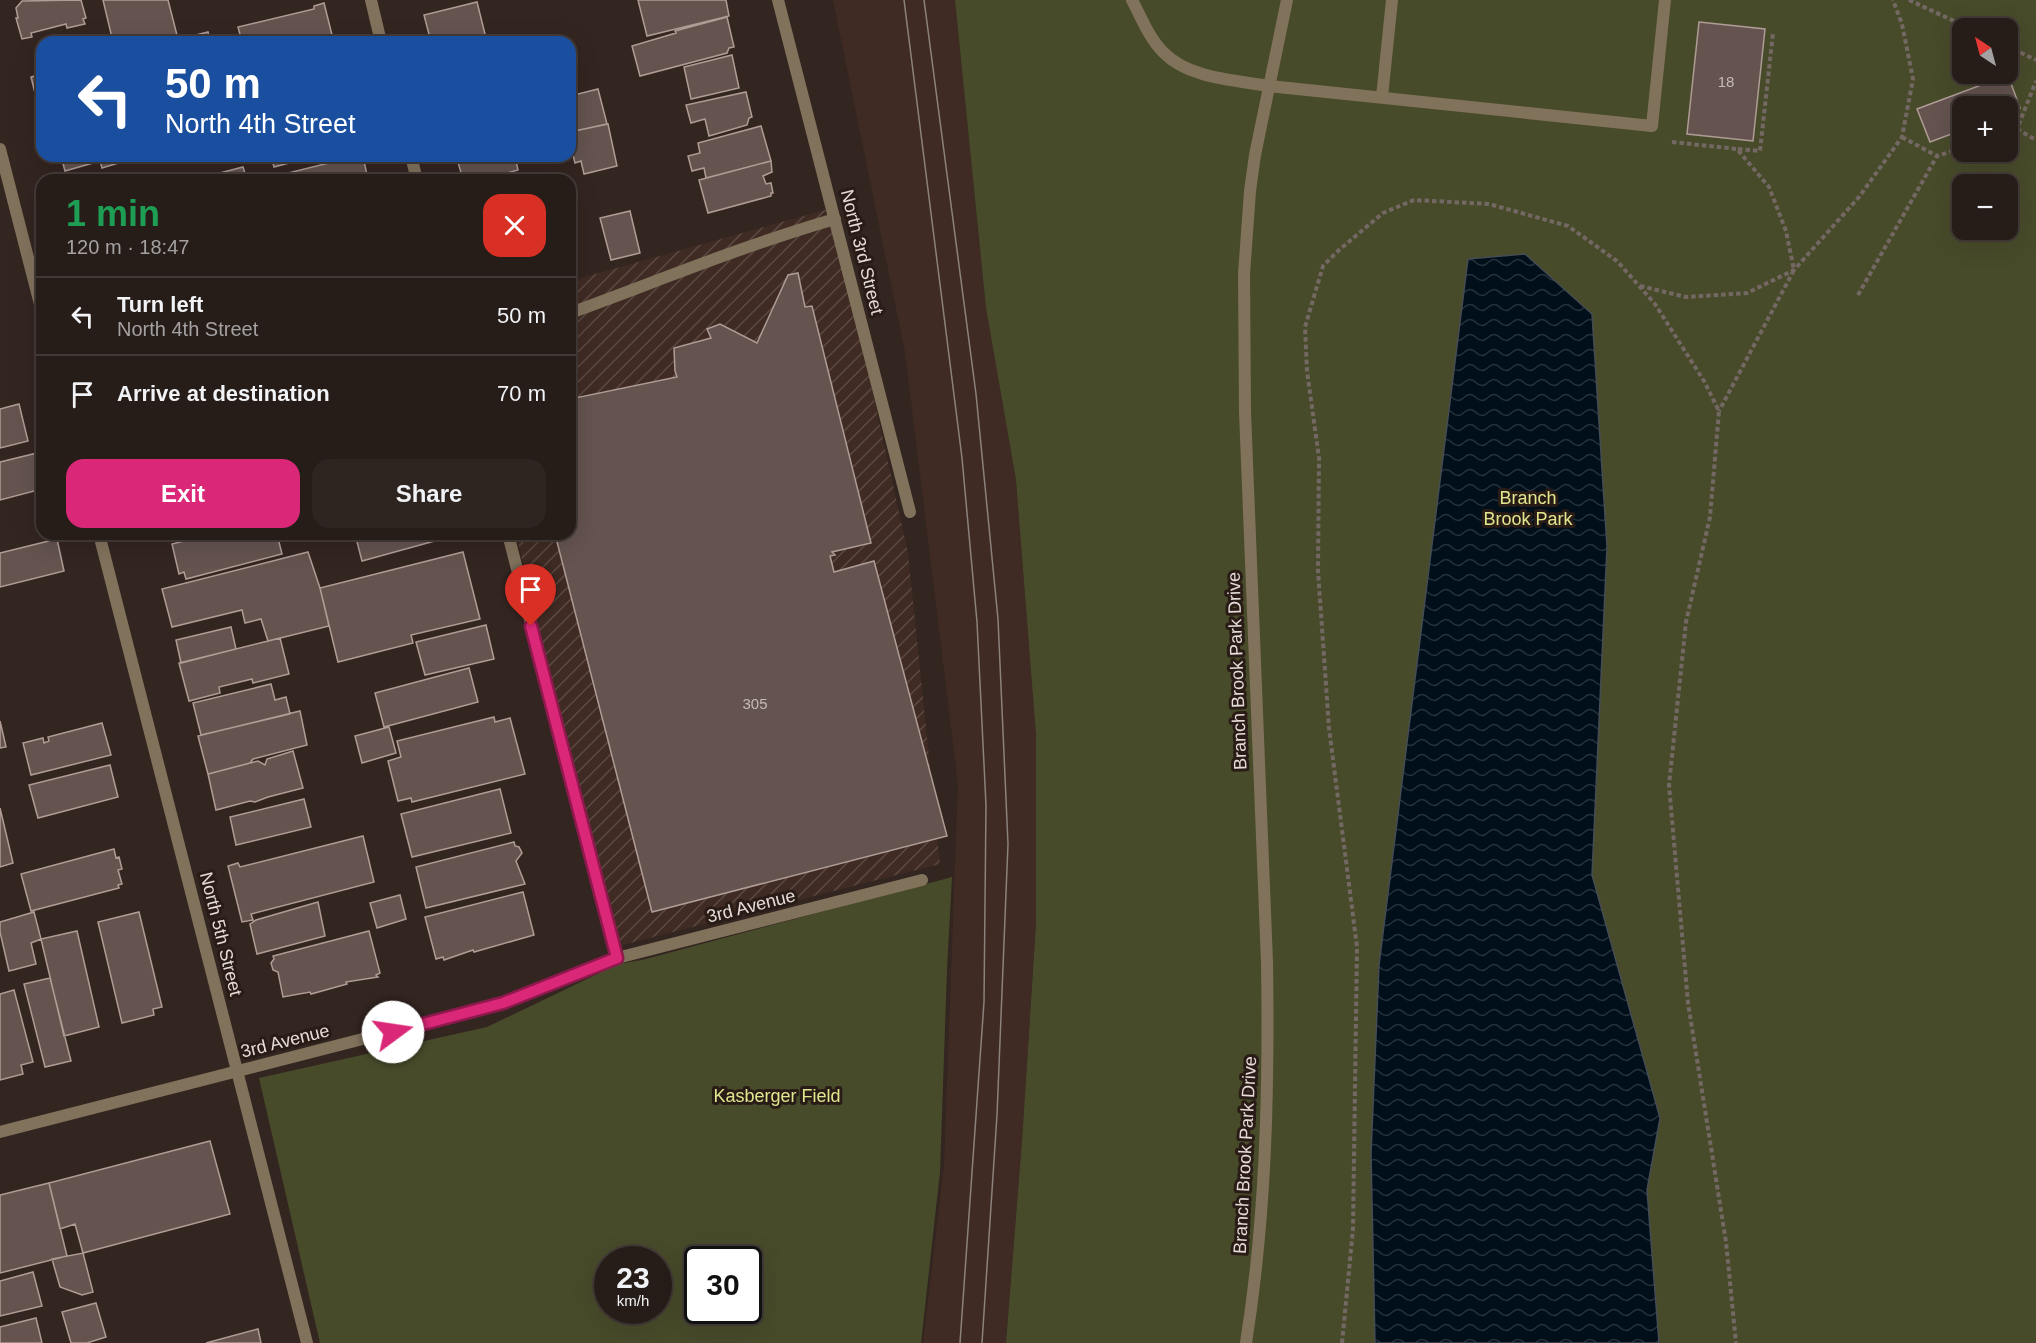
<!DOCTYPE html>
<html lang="en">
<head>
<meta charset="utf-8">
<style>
  :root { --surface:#261c18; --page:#2e2521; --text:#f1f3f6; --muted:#a4a1a2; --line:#423a37; --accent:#db2777 }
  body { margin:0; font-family:Arial,sans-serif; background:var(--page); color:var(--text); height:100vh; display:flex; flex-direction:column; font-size:22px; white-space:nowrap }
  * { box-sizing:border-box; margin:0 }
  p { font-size:20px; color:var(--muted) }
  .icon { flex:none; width:33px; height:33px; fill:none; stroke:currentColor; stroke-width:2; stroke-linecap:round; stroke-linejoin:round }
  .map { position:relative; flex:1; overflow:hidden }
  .panel { position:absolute; left:36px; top:174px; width:540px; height:366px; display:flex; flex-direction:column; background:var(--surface); border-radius:18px; box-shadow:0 6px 24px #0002,0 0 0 2px var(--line) }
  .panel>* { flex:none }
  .top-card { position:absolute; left:36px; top:36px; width:540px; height:126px; border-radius:18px; box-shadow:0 6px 24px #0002,0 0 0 2px var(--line); background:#1a4fa0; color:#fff; overflow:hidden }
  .needle { width:39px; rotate:324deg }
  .tools { position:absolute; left:1952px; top:18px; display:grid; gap:12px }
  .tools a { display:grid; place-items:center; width:66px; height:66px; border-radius:12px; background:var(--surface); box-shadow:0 6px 24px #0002,0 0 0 2px var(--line); font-size:30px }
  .speed { position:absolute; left:594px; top:1246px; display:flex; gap:12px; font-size:30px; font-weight:700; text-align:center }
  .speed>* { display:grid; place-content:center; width:78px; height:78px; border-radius:50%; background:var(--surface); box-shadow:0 6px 24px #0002,0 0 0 2px var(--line); line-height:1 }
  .speed small { font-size:15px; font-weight:400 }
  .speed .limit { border:3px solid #111; border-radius:9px; background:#fff; color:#111 }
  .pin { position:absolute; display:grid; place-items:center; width:51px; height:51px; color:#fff; margin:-62px -26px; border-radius:50% 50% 50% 0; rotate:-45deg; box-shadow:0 0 6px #0007 }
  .pin .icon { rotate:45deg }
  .me { position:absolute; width:66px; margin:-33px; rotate:76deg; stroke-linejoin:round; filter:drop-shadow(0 0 4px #0008) }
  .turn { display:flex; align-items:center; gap:21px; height:126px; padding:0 30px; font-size:27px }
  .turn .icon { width:78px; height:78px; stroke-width:2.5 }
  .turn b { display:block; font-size:42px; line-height:51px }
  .round { display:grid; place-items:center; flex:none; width:63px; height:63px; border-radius:18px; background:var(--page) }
  .head { display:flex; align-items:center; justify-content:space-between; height:102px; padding:0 30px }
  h1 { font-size:36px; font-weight:800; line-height:45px; color:#1e9e55 }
  .button { display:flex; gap:12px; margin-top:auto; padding:12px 30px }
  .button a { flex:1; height:69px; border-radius:18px; background:var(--accent); color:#fff; font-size:24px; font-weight:800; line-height:69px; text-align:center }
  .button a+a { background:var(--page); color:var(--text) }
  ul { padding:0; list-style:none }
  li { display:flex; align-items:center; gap:18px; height:78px; padding:0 30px; border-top:2px solid var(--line) }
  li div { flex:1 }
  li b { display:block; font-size:22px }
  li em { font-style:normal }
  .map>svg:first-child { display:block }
</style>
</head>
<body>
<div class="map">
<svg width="2036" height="1343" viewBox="0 0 2036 1343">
  <defs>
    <pattern id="industrial-furrows" width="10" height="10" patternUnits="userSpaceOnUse" patternTransform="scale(1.5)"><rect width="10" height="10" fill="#3f2b23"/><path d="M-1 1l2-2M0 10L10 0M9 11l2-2" fill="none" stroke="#5b4942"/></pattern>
    <pattern id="water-waves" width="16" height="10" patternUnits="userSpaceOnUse" patternTransform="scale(1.5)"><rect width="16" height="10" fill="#000f1a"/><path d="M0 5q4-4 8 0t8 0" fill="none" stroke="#25313b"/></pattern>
  </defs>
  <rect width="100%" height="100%" fill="#332520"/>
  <path fill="#3f2b23" d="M 833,0 L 955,0 L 986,308 L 1016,480 L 1036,735 L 1036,924 L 1022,1141 L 1006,1343 L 923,1343 L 944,1166 L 958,784 L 905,352 Z"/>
  <path fill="url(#industrial-furrows)" d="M 832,208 L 908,553 L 940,864 L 614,947 L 516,534 L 570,534 L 570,281 Z"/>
  <path fill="#484b2a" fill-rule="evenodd" d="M 955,0 L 2036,0 L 2036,1343 L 1006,1343 L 1022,1141 L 1036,924 L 1036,735 L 1016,480 L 986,308 ZM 1962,28 L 2007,28 L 2007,74 L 1962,74 ZM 1962,106 L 2007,106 L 2007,152 L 1962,152 ZM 1962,184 L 2007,184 L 2007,230 L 1962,230 Z
    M 952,877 L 947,969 L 940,1172 L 921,1343 L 320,1343 L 259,1078 L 487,1027 L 618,964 L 642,960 ZM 608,1260 L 658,1260 L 658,1311 L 608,1311 ZM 698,1260 L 748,1260 L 748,1311 L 698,1311 Z"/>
  <path fill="url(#water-waves)" stroke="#454c53" stroke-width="1.5" d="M 1525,254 L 1592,314 L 1607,547 L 1592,875 L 1660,1118 L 1647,1190 L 1659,1343 L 1375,1343 L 1371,1154 L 1379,965 L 1468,259 Z"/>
  <path fill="#64534f" stroke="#af9c97" stroke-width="1.5" d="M 81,0 L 86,18 L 83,19 L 85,24 L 67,28 L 66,24 L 31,33 L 32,37 L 22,39 L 16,18 L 18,18 L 16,8 L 22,1 Z
    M 103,0 L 168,0 L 178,39 L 167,42 L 113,42 Z
    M 638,0 L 726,0 L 729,16 L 647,36 Z
    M 477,2 L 486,38 L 470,42 L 431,42 L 424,15 Z
    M 324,3 L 332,35 L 300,42 L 242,42 L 238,27 L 314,9 L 314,6 Z
    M 727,17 L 734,47 L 729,48 L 727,53 L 640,76 L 632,46 L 676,33 L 675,31 Z
    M 1699,22 L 1765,29 L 1753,141 L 1687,134 Z
    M 208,32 L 210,42 L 181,42 L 180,39 Z
    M 732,55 L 739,88 L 691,99 L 684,67 Z
    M 42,74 L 42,109 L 39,109 L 31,77 Z
    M 2008,75 L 2020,108 L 2007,113 L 2007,106 L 1962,106 L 1962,130 L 1930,142 L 1917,109 Z
    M 598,89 L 607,124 L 570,132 L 570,96 Z
    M 746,92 L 752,117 L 749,118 L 747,125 L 709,136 L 705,119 L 691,123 L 686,105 Z
    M 608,124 L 617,166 L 584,174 L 581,161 L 575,163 L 573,155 L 570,156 L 570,132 Z
    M 761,126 L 771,161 L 706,178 L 704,168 L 692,171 L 688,156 L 700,153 L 698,143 Z
    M 61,156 L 124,156 L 125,161 L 102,168 L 100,161 L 65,171 Z
    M 271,156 L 315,156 L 274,167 Z
    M 357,156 L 363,156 L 368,180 L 277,180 L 276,176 Z
    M 481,156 L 515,156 L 518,170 L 482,180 L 463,180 L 458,162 Z
    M 771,161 L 772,172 L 763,176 L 766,184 L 771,183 L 773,193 L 771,193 L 771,196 L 708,213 L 699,180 Z
    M 243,167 L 247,180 L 214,180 L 212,175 Z
    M 630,211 L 640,253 L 611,260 L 600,218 Z
    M 798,273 L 805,307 L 812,306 L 871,543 L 832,552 L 835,555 L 830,556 L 834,572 L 874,561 L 947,836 L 652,912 L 555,534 L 570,534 L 570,399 L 677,377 L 675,371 L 674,348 L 711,338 L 707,329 L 720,324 L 757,343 L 788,275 Z
    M 19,404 L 28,441 L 0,448 L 0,409 Z
    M 37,453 L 42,473 L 42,489 L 0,500 L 0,462 Z
    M 212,534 L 277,534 L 282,554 L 186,579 L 184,572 L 179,574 L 172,544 Z
    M 355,534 L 460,534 L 362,561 Z
    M 57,539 L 64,571 L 0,587 L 0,553 Z
    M 308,552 L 320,588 L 329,626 L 268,641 L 261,619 L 245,623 L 242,610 L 172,627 L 162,589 Z
    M 463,552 L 480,619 L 411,635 L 413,643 L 338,662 L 320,588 Z
    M 486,625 L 494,659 L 425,675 L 416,642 Z
    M 231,627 L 236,649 L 181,663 L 176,640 Z
    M 280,638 L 289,674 L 253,683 L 252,679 L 219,687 L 220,693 L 189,701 L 179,663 Z
    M 469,668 L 478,702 L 384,727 L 375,693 Z
    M 271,684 L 275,700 L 286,697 L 290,714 L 201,735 L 193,703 Z
    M 300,711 L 307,745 L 253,759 L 250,763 L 208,774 L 198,736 Z
    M 494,717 L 495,722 L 510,718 L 525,774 L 412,802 L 411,798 L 398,801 L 388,761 L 401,757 L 397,741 Z
    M 0,721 L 6,747 L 0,748 Z
    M 102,723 L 111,755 L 31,775 L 23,743 L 43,738 L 44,743 L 49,741 L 48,737 Z
    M 389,727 L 396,753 L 362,763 L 355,736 Z
    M 293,751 L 303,788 L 268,797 L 255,802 L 250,801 L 216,810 L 208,774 L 258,761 L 265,765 L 267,759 Z
    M 110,765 L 118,797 L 38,818 L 29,785 Z
    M 500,789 L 511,833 L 412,857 L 401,814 Z
    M 304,799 L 311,827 L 236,845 L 230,817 Z
    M 0,808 L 13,863 L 0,867 Z
    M 363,836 L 374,882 L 251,914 L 253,920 L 242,922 L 228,866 L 238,863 L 240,867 Z
    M 514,842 L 515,846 L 519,847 L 522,853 L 516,861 L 525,884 L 426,908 L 416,867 Z
    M 114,849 L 116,858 L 119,857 L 122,869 L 118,870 L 122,884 L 118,885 L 119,888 L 31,911 L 21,874 Z
    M 523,892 L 534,935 L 474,952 L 473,950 L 444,960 L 443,957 L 436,959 L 425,917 Z
    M 400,895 L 406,919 L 377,928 L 370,903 Z
    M 318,902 L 325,936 L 257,954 L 250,924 L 256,920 Z
    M 34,912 L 41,939 L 31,943 L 36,964 L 9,971 L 0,932 L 0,922 Z
    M 139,912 L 162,1007 L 153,1009 L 154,1015 L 122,1023 L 98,922 Z
    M 77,931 L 99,1027 L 64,1036 L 41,939 Z
    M 369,931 L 380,973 L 376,975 L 378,977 L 346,982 L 347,984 L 311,994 L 310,992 L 283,997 L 278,972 L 273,970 L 271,963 L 274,959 L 273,956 Z
    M 50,978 L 71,1061 L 45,1067 L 24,984 Z
    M 14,990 L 33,1062 L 21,1065 L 23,1074 L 0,1080 L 0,994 Z
    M 210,1141 L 230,1214 L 83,1253 L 75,1224 L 60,1229 L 49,1183 Z
    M 49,1183 L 67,1256 L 0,1273 L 0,1195 Z
    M 83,1253 L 93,1292 L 82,1295 L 60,1287 L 52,1259 Z
    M 33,1272 L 42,1306 L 0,1316 L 0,1281 Z
    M 96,1303 L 106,1337 L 87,1343 L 71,1343 L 62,1312 Z
    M 36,1318 L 42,1343 L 0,1343 L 0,1327 Z
    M 258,1329 L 261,1343 L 206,1343 Z"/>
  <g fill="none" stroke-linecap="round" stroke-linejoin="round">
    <path stroke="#746864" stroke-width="4" stroke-dasharray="4.5 3" stroke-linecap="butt" d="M 1909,0 L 1969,28
      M 2007,46 L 2036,60
      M 2017,129 L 2036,140
      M 2007,132 L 2017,129 L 2036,81
      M 1902,137 L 1937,156 L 1962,148
      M 1672,142 L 1737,149 L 1769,187 L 1786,231 L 1794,270 L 1719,411
      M 1738,149 L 1760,151 L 1773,33
      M 1640,286 L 1686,297 L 1747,293 L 1794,270 L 1859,197 L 1902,137 L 1913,79 L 1902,24 L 1893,0
      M 1858,295 L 1937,156
      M 1342,1343 L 1353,1229 L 1357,947 L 1329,728 L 1318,571 L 1319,458 L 1307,371 L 1305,327 L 1323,266 L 1339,250 L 1383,213 L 1414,200 L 1489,204 L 1568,226 L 1617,261 L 1655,304 L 1704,381 L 1719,411 L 1710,517 L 1686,622 L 1669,785 L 1688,1003 L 1726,1242 L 1736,1343"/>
    <path stroke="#81725c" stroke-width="12" d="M 1269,86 L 1652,126 L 1665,0
      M 1382,97 L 1392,0
      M 570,313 C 658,281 745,245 835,219"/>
    <path stroke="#81725c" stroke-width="12" d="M 371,0 L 381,42
      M 778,0 L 910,512
      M 1132,0 C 1141,17 1149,38 1163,52 C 1189,79 1235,80 1269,86
      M 0,149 L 42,312
      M 411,156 L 417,180
      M 99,534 L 307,1343
      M 508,534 L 617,958
      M 0,1132 L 503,1003 L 617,958 L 922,880
      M 1246,1343 C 1266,1217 1269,1090 1267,962 L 1245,412 L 1244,274 L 1250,191 L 1255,155 L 1287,0"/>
    <path stroke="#8c817c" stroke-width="1.5" d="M 904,0 L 962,458 L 977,622 L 986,805 L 984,1002 L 960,1343
      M 924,0 L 976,394 L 998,619 L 1008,844 L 997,1115 L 982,1343"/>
  </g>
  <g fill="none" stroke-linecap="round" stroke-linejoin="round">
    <g stroke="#8e194d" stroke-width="15">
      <path id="route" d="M 393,1032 L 503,1003 L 617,958 L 531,626"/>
    </g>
    <use href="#route" stroke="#db2777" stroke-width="10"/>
  </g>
  <g text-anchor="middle" stroke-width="6" stroke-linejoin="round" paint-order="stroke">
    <g font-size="15" fill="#c5bab6">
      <text x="1726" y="87">18</text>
      <text x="755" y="709">305</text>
    </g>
    <g font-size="18" fill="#e5dcd8" stroke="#291b16">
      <text transform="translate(862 252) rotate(76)" y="6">North 3rd Street</text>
      <text transform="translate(1237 671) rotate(-92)" y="6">Branch Brook Park Drive</text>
      <text transform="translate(751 906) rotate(-14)" y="6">3rd Avenue</text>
      <text transform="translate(221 934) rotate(76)" y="6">North 5th Street</text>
      <text transform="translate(285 1041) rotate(-14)" y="6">3rd Avenue</text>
      <text transform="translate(1245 1155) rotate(-87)" y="6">Branch Brook Park Drive</text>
    </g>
    <g font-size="18" fill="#dee78d" stroke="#291b16">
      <text x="1528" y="504">Branch<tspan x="1528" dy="21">Brook Park</tspan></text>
      <text x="777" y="1102">Kasberger Field</text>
    </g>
  </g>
</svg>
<div class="tools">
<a><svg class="needle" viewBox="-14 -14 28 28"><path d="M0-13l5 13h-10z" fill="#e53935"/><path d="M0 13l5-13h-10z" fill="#a4a1a2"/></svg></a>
<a>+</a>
<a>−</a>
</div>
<div class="speed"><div>23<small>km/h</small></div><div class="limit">30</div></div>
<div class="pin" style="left:531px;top:626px;background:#d93025"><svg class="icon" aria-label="arrive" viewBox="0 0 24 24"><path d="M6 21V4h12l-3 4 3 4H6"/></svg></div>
<svg class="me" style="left:393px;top:1032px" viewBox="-20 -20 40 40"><circle r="19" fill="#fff"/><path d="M0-13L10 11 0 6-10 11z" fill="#db2777"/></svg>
<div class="top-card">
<div class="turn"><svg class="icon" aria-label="left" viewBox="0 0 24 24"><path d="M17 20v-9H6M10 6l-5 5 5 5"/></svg><div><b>50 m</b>North 4th Street</div></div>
</div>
<section class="panel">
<div class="head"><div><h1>1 min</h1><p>120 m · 18:47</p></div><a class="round" style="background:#d93025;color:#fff"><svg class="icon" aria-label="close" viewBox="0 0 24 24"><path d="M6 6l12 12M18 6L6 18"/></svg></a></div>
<ul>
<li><svg class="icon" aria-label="left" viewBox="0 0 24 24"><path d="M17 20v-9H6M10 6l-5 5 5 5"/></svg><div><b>Turn left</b><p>North 4th Street</p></div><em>50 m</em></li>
<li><svg class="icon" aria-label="arrive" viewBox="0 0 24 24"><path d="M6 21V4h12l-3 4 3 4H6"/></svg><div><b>Arrive at destination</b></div><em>70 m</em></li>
</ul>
<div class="button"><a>Exit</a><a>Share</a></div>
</section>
</div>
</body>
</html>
